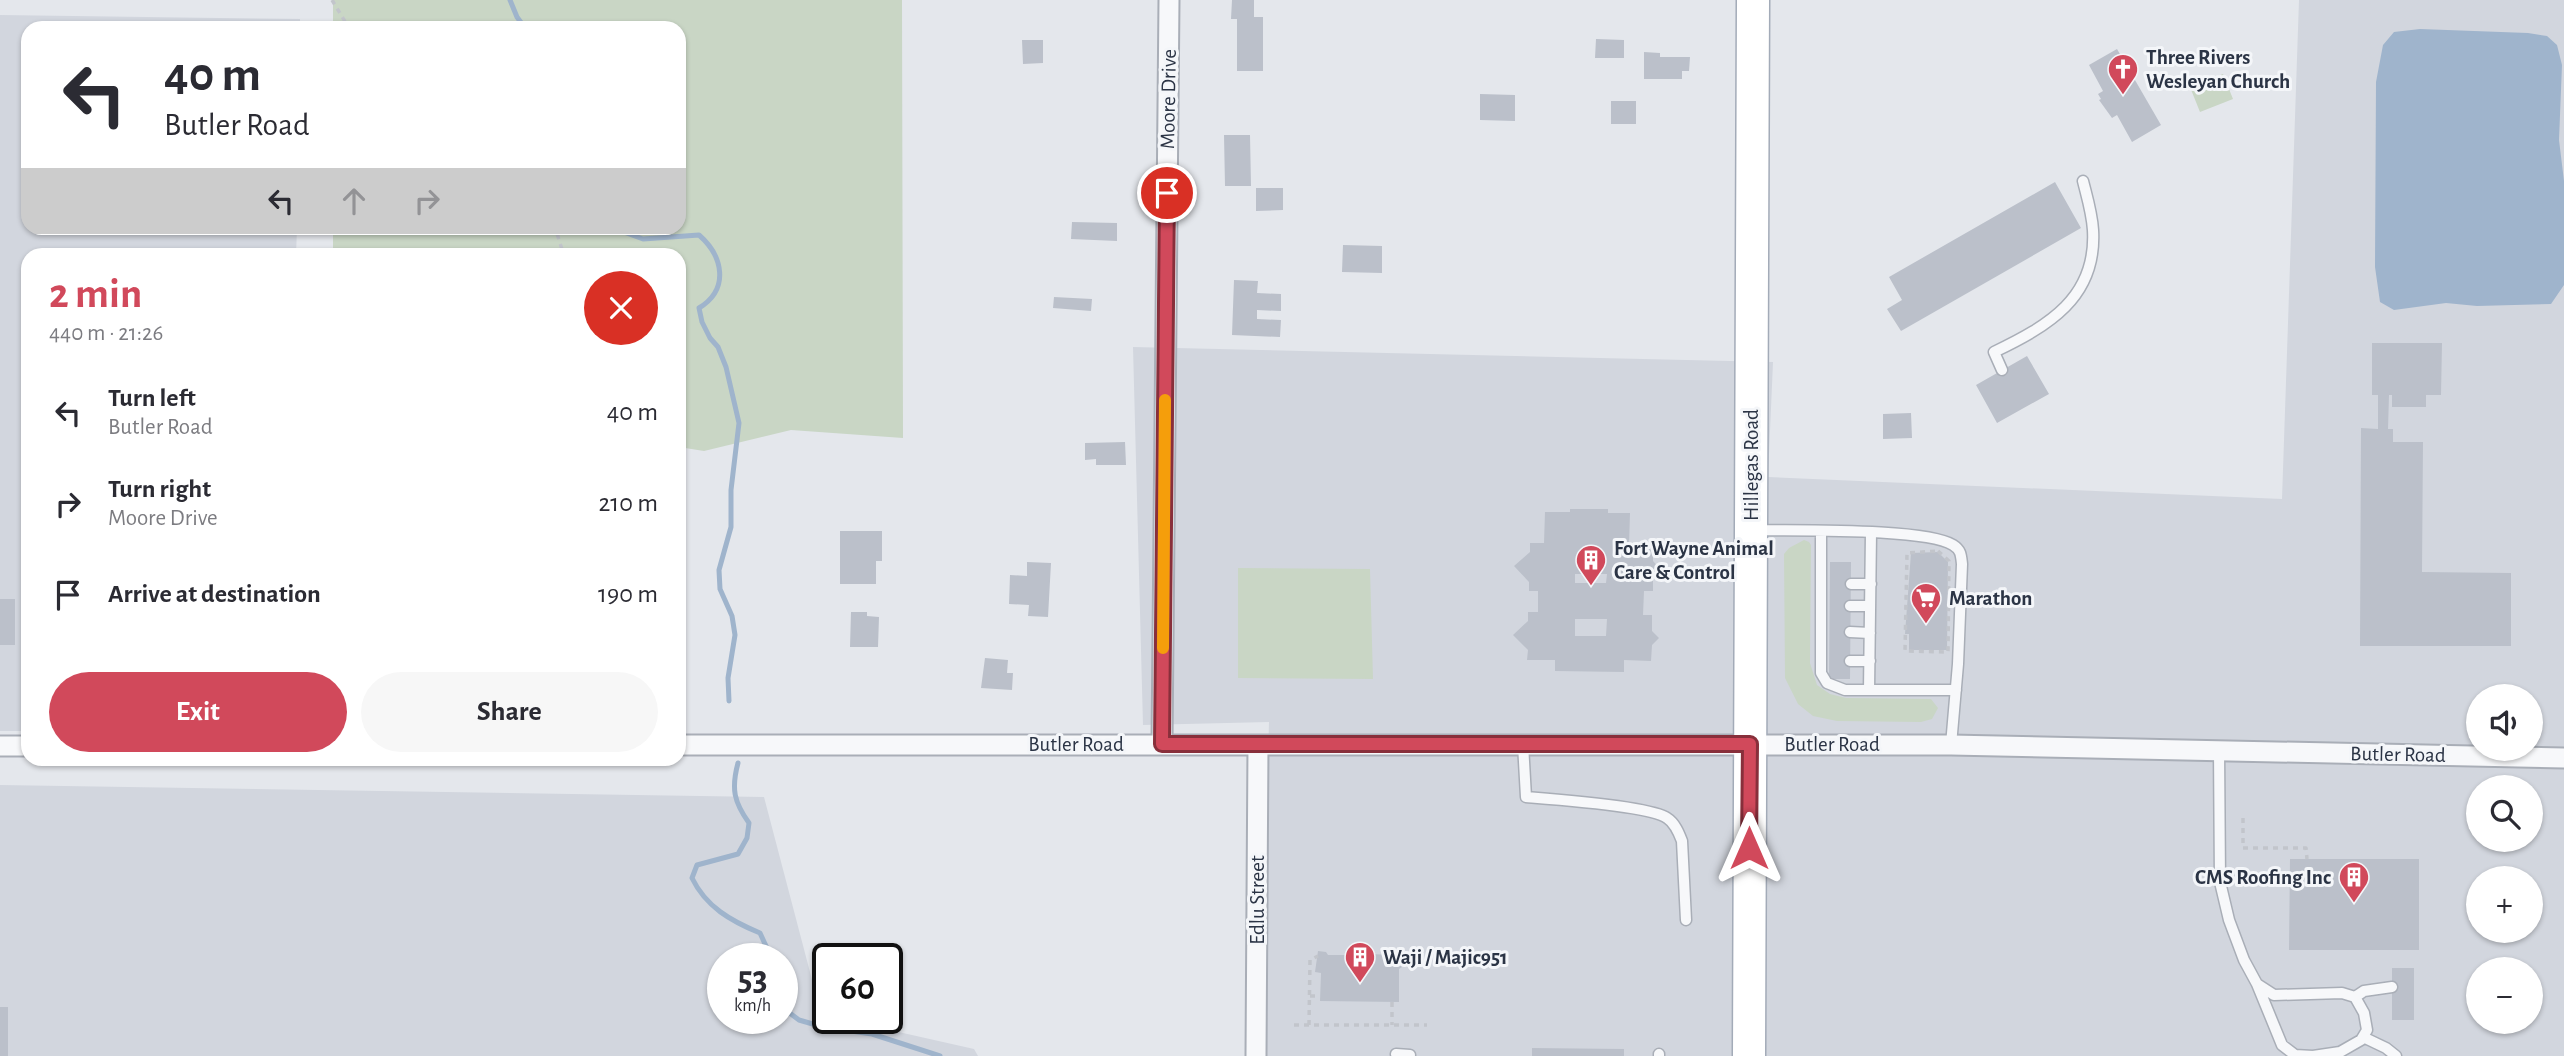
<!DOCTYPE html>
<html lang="en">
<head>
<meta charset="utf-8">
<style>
  :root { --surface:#fff; --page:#f7f7f7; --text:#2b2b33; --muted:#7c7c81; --accent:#d1495b }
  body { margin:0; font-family:"Alegreya Sans",sans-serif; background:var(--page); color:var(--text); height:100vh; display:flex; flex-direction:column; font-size:26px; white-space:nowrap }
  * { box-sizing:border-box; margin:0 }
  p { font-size:23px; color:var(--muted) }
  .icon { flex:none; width:38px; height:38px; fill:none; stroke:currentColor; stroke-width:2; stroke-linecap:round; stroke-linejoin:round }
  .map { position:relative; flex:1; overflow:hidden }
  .details { position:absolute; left:21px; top:248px; width:665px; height:518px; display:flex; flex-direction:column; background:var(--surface); border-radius:21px; box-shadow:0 2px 5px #0004 }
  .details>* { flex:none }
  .hud { position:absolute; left:21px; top:21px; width:665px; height:214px; border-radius:21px; box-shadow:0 2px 5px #0004; background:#fff; color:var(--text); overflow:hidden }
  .controls { position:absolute; left:2466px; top:684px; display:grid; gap:14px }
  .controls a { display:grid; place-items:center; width:77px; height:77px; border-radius:50%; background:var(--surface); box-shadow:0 2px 5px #0004; font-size:35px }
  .speed { position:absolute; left:707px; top:943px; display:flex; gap:14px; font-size:35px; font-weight:700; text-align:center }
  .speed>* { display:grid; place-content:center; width:91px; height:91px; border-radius:50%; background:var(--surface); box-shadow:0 2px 5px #0004; line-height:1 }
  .speed small { font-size:18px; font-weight:400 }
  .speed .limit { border:4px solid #111; border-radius:10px; background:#fff; color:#111 }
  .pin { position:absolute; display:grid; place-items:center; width:60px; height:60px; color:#fff; margin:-30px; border:4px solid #fff; border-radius:50%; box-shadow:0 2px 7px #0007 }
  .me { position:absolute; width:77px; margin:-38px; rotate:0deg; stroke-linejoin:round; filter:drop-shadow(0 0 5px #0008) }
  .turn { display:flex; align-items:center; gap:24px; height:147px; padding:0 28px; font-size:32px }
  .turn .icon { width:91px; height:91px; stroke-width:2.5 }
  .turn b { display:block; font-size:49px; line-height:60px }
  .lanes { display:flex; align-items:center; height:66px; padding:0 28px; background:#0003; justify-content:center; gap:35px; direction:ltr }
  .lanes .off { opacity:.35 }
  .round { display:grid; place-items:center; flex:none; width:74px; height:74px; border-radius:37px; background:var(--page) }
  .overview { display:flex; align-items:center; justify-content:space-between; height:119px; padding:0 28px }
  h1 { font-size:42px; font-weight:700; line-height:52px; color:var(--accent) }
  .cta { display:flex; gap:14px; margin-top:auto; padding:14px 28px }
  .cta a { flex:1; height:80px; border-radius:42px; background:var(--accent); color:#fff; font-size:28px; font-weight:700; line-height:80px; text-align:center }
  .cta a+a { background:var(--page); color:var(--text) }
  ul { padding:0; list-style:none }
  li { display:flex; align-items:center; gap:21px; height:91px; padding:0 28px }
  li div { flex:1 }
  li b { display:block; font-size:26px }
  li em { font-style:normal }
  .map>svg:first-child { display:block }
</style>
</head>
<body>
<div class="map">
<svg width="2564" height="1056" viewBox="0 0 2564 1056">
  <rect width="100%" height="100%" fill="#e4e7ec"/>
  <path fill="#d2d6de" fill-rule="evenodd" d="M 2299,0 L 2564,0 L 2564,1056 L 1260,1056 L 1269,722 L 1143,725 L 1133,347 L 1773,362 L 1768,477 L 2282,499 ZM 2478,696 L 2530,696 L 2530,749 L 2478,749 ZM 2478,788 L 2530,788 L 2530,840 L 2478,840 ZM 2478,878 L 2530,878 L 2530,931 L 2478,931 ZM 2478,970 L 2530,970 L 2530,1022 L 2478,1022 Z
    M 0,15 L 300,19 L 300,28 L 28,28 L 28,228 L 297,228 L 296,255 L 28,256 L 28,731 L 0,731 Z
    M 0,785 L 764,797 L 821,1014 L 828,1016 L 828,1018 L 841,1019 L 974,1049 L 978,1056 L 0,1056 ZM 723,959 L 782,959 L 782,1018 L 723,1018 Z"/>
  <path fill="#c9d6c5" d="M 333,0 L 902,0 L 903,438 L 791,430 L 704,451 L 679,447 L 679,256 L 333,255 L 333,228 L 679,228 L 679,28 L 333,28 Z
    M 2223,74 L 2233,99 L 2200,112 L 2190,87 Z
    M 1804,540 L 1809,542 L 1811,545 L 1810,663 L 1817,685 L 1830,694 L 1846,698 L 1931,699 L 1938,708 L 1932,719 L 1921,722 L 1837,721 L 1813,716 L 1798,704 L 1785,678 L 1784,554 L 1789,548 Z
    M 1238,568 L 1370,569 L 1373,679 L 1238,678 Z"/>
  <path fill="#9fb4cc" d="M 2420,29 L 2528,33 L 2547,36 L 2557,45 L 2562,65 L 2559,140 L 2564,181 L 2564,285 L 2551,304 L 2477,306 L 2446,303 L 2394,310 L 2380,302 L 2375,267 L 2376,82 L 2383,45 L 2394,32 Z"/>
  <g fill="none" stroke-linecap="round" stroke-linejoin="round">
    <path stroke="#9fb4cc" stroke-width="5" d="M 510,0 L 517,17 L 525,28
      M 613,228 L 643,239 L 699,235 C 723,256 730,289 699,308 L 702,322 L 710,338 L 718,347 L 726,367 L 739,423 L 731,490 L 731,527 L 719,570 L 720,589 L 732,616 L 735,635 L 728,678 L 729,701
      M 738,763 C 731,789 734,802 749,823 L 747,838 L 738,854 L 697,865 L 692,878 C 706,907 731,921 760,933 L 772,959
      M 782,994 L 787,1011 L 799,1020 L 823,1027 L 872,1034 L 940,1056"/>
  </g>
  <path fill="#bbc0ca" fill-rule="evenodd" d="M 1232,0 L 1254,0 L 1254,17 L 1263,17 L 1263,71 L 1237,71 L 1237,19 L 1231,19 Z
    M 1596,39 L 1624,40 L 1624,58 L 1595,58 Z
    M 1022,40 L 1043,40 L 1043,63 L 1023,64 Z
    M 2117,49 L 2161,125 L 2132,142 L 2117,115 L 2112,118 L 2099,100 L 2101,99 L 2098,94 L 2103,91 L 2089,65 Z
    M 1644,52 L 1660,53 L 1660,57 L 1690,57 L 1689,71 L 1682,71 L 1682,79 L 1644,79 Z
    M 1480,94 L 1515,95 L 1515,121 L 1480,120 Z
    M 1611,101 L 1636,101 L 1636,124 L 1611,124 Z
    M 1224,135 L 1250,135 L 1251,186 L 1225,186 Z
    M 2055,182 L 2081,228 L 1901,331 L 1887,309 L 1902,300 L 1889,277 Z
    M 1256,188 L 1283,188 L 1283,210 L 1256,211 Z
    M 1072,222 L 1117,223 L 1117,241 L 1071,239 Z
    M 1343,245 L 1382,246 L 1382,273 L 1342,272 Z
    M 1234,280 L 1258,281 L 1257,293 L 1281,294 L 1281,311 L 1257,310 L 1257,319 L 1281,320 L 1280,337 L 1232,335 Z
    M 1054,297 L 1092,299 L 1091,311 L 1053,308 Z
    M 2372,343 L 2442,343 L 2441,395 L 2426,395 L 2426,407 L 2392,407 L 2392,395 L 2389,395 L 2388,429 L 2393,429 L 2393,442 L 2423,442 L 2422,572 L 2511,573 L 2511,646 L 2360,646 L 2361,428 L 2378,429 L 2378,395 L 2372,395 Z
    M 2027,356 L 2049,394 L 1997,423 L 1976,385 Z
    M 1911,413 L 1912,438 L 1883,439 L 1883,414 Z
    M 1125,442 L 1126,465 L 1096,465 L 1096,459 L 1085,460 L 1085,443 Z
    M 1570,509 L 1608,509 L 1608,513 L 1630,513 L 1629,545 L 1653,545 L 1653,561 L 1660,569 L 1653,574 L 1653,591 L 1644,591 L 1643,615 L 1652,615 L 1652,631 L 1659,638 L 1652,645 L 1651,661 L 1624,660 L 1624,672 L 1555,671 L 1555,660 L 1527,660 L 1528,650 L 1513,635 L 1528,621 L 1528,612 L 1538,612 L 1538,591 L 1529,591 L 1529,582 L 1514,566 L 1530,552 L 1530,543 L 1544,543 L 1545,512 L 1570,512 ZM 1575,574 L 1607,574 L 1606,583 L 1575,583 ZM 1575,619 L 1607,619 L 1606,636 L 1575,636 Z
    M 840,531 L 882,531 L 882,561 L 876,561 L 876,584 L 840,584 Z
    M 1938,552 L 1948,562 L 1947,650 L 1909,650 L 1909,634 L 1905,634 L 1911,553 Z
    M 1027,562 L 1051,563 L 1048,617 L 1028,616 L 1029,605 L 1009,604 L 1010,575 L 1027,576 Z
    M 1830,562 L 1851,562 L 1850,679 L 1829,679 Z
    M 0,599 L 15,599 L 15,645 L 0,645 Z
    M 851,612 L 867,612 L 867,616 L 879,617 L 878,647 L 850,647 Z
    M 985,658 L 1008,660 L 1007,673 L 1013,673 L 1012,690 L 981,688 Z
    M 2290,859 L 2419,859 L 2419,950 L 2289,950 Z
    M 1318,951 L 1326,952 L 1328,955 L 1358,955 L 1361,951 L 1367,952 L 1369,954 L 1394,955 L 1397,952 L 1405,951 L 1405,965 L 1399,969 L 1399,1002 L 1320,1001 L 1321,973 L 1315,972 Z
    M 2392,968 L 2414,968 L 2414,1020 L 2392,1020 Z
    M 0,1007 L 8,1007 L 8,1056 L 0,1056 Z
    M 1532,1048 L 1624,1049 L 1624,1056 L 1532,1056 Z"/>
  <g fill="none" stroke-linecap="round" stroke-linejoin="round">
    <g stroke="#a9aeb7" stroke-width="13">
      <path id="service" d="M 2002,370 L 1994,352 C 2048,326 2097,298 2093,230 C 2092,213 2087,197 2083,181
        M 1756,530 C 1795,531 1926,528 1953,545 C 1961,550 1961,555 1962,564 L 1958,664 L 1951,745
        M 1821,531 L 1821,673 L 1827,683 L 1845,690 L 1956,690
        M 1851,584 L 1871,584
        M 1850,606 L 1870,606
        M 1850,632 L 1870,633
        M 1850,661 L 1870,661
        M 1869,690 L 1871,533
        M 1523,744 L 1526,797 C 1551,799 1651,806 1667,818 C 1675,823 1679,833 1682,841 L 1686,920
        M 2219,750 L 2220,882 L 2229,920 L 2244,960 L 2257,984 L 2282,1045 L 2295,1055 L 2313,1056 L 2340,1052 L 2361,1040 L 2367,1030 L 2364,1013 L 2355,997 L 2342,993 L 2274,995 L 2257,984
        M 2355,997 L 2364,991 L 2392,987
        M 2363,1037 L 2386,1048 L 2396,1056
        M 1396,1054 L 1410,1055
        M 1659,1054 L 1659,1056"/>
    </g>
    <g stroke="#a9aeb7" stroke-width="23">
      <path id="minor" d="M 1162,744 L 1169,0
        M 679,745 L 1951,745 L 2564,758
        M 0,746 L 28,746
        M 1256,1056 L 1258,745"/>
    </g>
    <g stroke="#a3abb8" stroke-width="35">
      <path id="primary" d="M 1749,1056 L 1753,0"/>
    </g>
    <path stroke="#c2c5cb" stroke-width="3.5" stroke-dasharray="5 5" stroke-linecap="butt" d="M 332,0 L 349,28
      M 551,228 L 556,230 L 564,256
      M 1938,551 L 1949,561 L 1948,652 L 1905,651 L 1907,553 Z
      M 2243,818 L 2243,848 L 2306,848 L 2307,859
      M 1310,996 L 1320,996
      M 1392,1002 L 1392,1025
      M 1294,1025 L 1427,1025
      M 1309,1025 L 1310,960 L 1318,956"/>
    <use href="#service" stroke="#f7f8fa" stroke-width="10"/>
    <use href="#minor" stroke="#f7f8fa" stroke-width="19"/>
    <use href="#primary" stroke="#fff" stroke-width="32"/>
  </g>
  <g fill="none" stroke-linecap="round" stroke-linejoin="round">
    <g stroke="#882f3b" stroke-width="18">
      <path id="route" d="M 1167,193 L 1162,744 L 1750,744 L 1749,848"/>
    </g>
    <use href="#route" stroke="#d1495b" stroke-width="12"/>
    <path stroke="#f59e0b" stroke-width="12" d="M 1163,648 L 1165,400"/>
  </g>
  <defs>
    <g id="church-pin" transform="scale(1.575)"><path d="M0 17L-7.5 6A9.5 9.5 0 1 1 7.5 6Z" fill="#d1495b" stroke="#f4f6f9"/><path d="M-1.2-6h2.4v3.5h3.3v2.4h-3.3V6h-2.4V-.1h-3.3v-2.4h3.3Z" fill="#fff"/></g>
    <g id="building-pin" transform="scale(1.575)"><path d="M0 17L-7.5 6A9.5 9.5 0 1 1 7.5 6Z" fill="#d1495b" stroke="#f4f6f9"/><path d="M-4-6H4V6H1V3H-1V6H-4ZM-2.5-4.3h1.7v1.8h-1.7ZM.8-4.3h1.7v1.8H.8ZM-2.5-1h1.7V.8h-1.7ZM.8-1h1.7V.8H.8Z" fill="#fff"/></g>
    <g id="supermarket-pin" transform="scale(1.575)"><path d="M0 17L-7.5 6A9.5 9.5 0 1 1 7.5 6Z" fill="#d1495b" stroke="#f4f6f9"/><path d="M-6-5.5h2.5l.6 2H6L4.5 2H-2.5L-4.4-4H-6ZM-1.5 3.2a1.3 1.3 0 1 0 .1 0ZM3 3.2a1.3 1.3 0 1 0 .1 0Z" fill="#fff"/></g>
  </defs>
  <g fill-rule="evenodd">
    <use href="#church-pin" x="2123" y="69"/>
    <use href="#building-pin" x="1591" y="560"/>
    <use href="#supermarket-pin" x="1926" y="598"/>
    <use href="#building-pin" x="2354" y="877"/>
    <use href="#building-pin" x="1360" y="957"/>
  </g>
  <g text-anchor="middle" stroke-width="6" stroke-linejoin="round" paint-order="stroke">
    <g font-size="21" font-weight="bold" fill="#2b3445" stroke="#f4f6f9" text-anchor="start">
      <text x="2146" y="64">Three Rivers<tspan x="2146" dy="24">Wesleyan Church</tspan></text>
      <text x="1614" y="555">Fort Wayne Animal<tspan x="1614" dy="24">Care &amp; Control</tspan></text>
      <text x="1949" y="605">Marathon</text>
      <text x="2331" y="884" text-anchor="end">CMS Roofing Inc</text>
      <text x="1383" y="964">Waji / Majic951</text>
    </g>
    <g font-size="21" fill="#2b3445" stroke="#f4f6f9">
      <text transform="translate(1168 99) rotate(-89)" y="7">Moore Drive</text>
      <text transform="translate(1751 465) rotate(-90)" y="7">Hillegas Road</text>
      <text x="1076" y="751">Butler Road</text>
      <text x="1832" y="751">Butler Road</text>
      <text transform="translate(2398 754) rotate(1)" y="7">Butler Road</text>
      <text transform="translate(1257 900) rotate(-90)" y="7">Edlu Street</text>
    </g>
  </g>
</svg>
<div class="controls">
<a><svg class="icon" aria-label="sound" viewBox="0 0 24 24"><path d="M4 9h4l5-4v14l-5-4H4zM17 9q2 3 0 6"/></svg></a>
<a><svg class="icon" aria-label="search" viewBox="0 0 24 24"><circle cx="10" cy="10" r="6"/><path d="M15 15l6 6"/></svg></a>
<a>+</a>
<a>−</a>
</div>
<div class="speed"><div>53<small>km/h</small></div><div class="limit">60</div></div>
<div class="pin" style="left:1167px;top:193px;background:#d93025"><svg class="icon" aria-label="arrive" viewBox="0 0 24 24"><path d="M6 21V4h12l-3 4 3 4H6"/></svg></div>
<svg class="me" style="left:1749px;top:848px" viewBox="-20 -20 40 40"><path d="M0-17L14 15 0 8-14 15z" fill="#d1495b" stroke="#fff" stroke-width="4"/></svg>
<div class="hud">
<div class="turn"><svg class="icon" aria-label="left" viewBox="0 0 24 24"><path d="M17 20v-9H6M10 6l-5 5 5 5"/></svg><div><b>40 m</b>Butler Road</div></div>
<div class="lanes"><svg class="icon" aria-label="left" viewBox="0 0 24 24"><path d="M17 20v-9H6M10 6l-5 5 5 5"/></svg><svg class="icon off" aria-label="ahead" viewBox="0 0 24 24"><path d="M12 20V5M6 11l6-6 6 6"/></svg><svg class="icon off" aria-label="right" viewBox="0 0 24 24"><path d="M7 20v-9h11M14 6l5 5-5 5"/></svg></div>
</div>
<section class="details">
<div class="overview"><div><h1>2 min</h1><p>440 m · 21:26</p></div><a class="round" style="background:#d93025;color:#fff"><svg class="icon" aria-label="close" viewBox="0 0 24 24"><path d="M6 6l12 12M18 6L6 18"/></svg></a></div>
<ul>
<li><svg class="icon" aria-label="left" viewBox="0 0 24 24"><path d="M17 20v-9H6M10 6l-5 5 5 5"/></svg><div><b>Turn left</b><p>Butler Road</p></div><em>40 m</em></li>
<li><svg class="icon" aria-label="right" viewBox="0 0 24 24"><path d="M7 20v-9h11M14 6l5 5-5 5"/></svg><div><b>Turn right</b><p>Moore Drive</p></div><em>210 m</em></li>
<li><svg class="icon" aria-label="arrive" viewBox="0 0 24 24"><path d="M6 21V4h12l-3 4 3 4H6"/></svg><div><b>Arrive at destination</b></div><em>190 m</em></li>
</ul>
<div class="cta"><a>Exit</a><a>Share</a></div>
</section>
</div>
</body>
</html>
